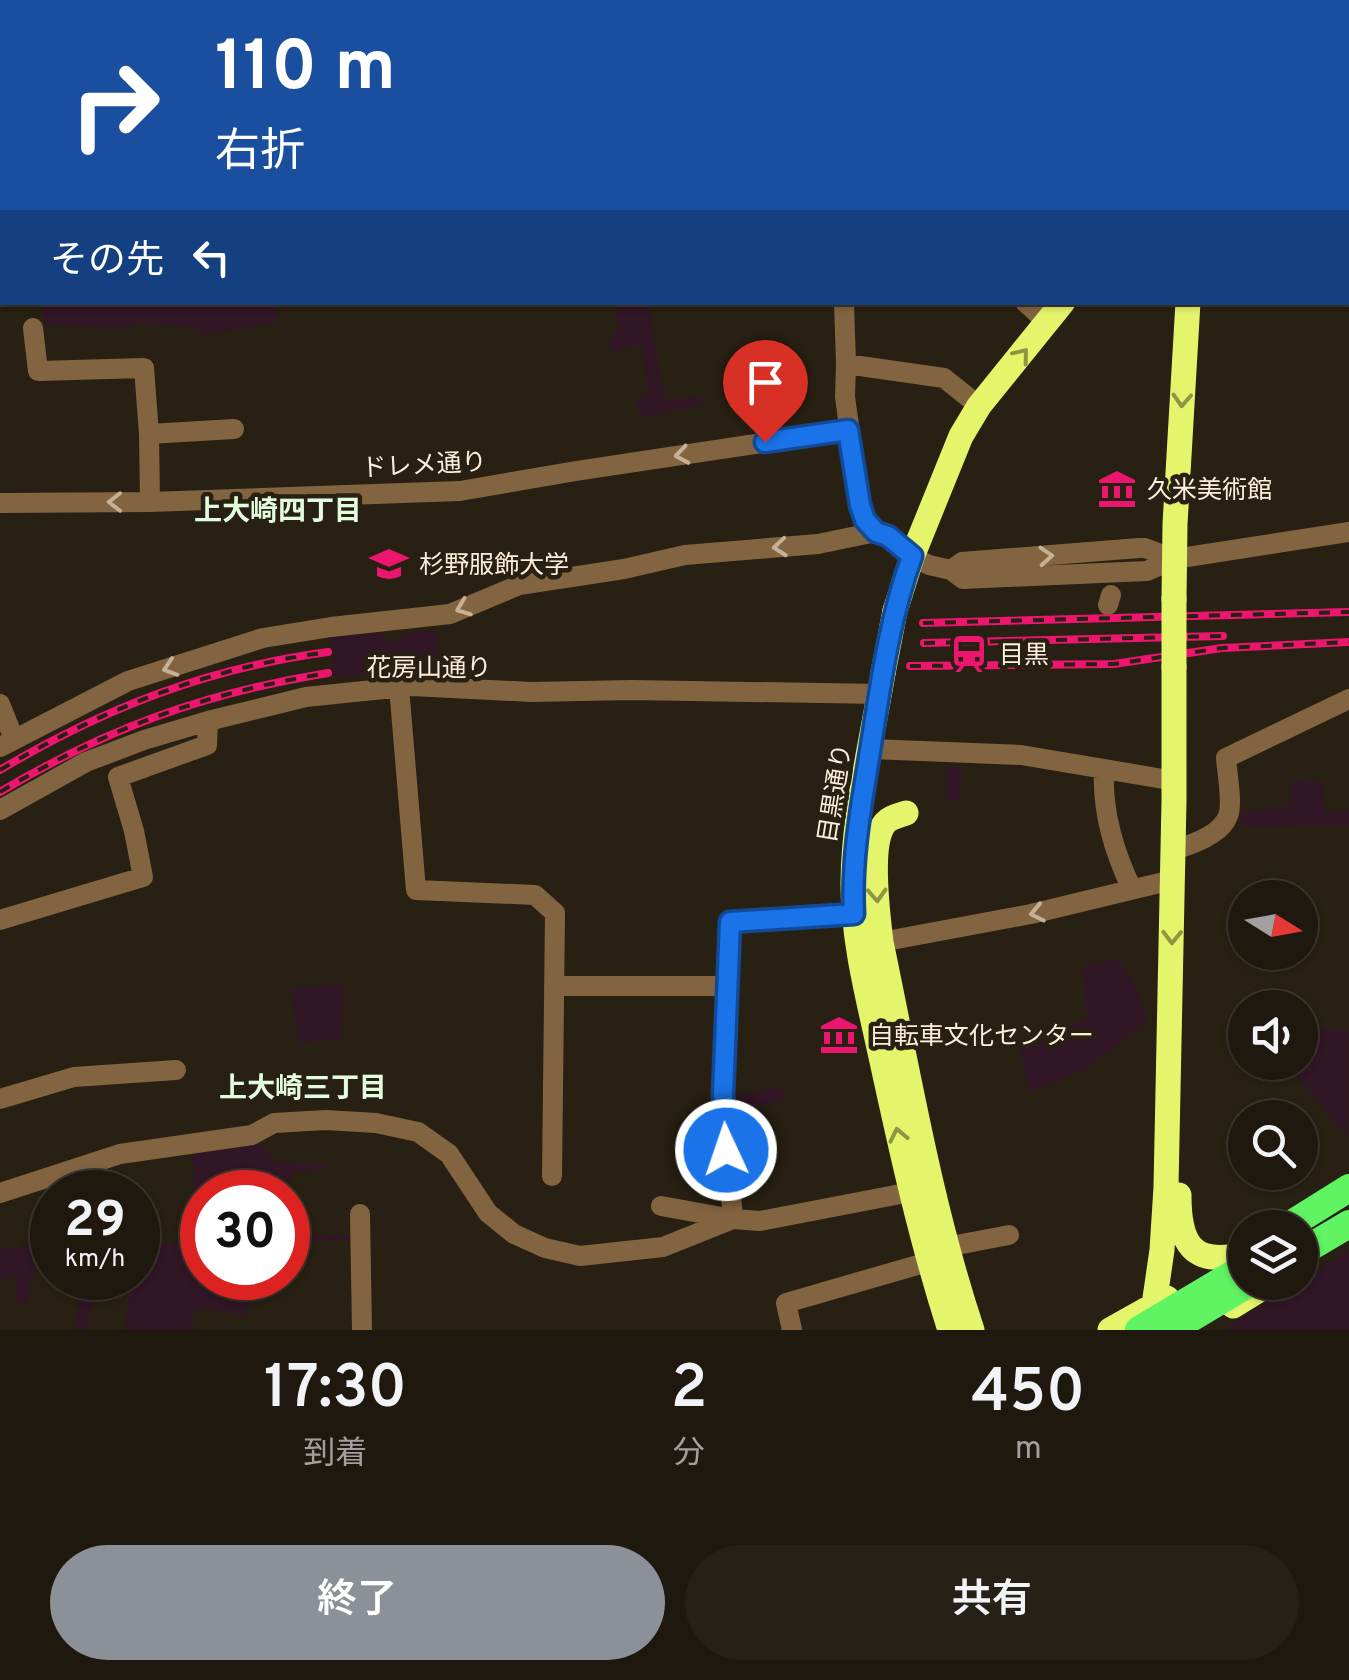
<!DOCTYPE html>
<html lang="ja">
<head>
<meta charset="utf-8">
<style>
  :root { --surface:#1e180e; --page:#262117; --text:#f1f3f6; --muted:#a1a09e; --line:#3c372e; --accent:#8c9099 }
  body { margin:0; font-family:Overpass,"Noto Sans JP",sans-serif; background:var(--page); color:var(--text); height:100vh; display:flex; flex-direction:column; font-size:38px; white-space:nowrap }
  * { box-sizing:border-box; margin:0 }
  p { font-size:32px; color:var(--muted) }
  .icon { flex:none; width:55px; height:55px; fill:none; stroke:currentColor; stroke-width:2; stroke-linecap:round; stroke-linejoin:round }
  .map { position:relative; height:1330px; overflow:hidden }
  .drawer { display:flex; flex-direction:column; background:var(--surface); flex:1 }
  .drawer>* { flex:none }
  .hud { position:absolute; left:0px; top:0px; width:1350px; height:305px; box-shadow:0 2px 8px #0004,0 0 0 2px var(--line); background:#1a4fa0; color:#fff; overflow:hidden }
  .needle { width:65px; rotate:101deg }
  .fabs { position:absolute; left:1228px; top:880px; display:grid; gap:20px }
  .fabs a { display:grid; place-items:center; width:90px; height:90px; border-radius:50%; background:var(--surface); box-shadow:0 2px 8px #0004,0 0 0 2px var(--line); font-size:50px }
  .speed { position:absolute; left:30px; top:1170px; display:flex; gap:20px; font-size:50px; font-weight:700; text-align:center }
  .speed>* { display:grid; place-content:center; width:130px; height:130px; border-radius:50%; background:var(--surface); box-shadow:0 2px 8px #0004,0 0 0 2px var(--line); line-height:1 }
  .speed small { font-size:25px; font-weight:400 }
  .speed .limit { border:15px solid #d22; background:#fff; color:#111 }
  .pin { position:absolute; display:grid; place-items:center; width:85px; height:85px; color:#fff; margin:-102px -42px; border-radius:50% 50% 50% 0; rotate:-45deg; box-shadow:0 0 10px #0007 }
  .pin .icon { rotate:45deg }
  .me { position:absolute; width:110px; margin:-55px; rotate:357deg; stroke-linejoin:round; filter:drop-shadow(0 0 8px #0008) }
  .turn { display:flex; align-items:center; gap:35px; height:210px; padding:0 50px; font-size:45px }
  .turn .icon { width:130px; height:130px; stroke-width:2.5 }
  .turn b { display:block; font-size:70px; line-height:85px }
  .then { display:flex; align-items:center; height:95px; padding:0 50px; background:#0003; gap:20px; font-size:38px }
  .eta { display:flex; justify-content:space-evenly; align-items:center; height:170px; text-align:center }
  .eta b { font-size:60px; font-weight:600; line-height:70px }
  .button { display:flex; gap:20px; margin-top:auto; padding:20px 50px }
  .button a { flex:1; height:115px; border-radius:60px; background:var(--accent); color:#fff; font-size:40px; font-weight:600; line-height:115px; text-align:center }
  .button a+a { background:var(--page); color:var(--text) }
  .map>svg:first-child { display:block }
</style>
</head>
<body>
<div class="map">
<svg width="1349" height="1330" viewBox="0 0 1349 1330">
  <rect width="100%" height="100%" fill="#282012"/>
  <path fill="#311625" d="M 114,302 L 133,305 L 159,302 L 283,303 L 276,304 L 278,322 L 203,336 L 194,328 L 145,322 L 121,328 L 45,325 L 41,303 Z
    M 616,303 L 653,303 L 648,304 L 665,401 L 698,396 L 701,398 L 701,406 L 664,412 L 648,419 C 639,414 637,409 637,399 L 651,392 L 645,376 L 643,348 L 640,346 L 610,350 L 611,334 L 618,329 Z
    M 437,631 L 439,671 L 333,677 L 331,637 L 384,633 L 385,641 L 402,640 L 402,633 Z
    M 947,763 L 959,768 C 964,778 963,791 957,800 L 946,803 Z
    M 1323,780 L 1325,812 L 1349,811 L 1349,826 L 1241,827 L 1241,813 L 1292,806 L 1289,782 Z
    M 1117,959 C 1134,978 1141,997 1147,1022 L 1086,1069 L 1030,1093 L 1017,1039 L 1087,1019 L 1083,967 Z
    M 343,984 L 342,1038 L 299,1044 L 290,988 Z
    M 1300,1029 L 1348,1029 L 1348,1138 L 1286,1063 L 1300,1062 Z
    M 782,1086 L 785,1100 L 729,1112 L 728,1098 Z
    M 260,1141 L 275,1163 L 291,1160 L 291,1164 L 327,1164 L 326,1169 L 292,1173 L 291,1181 L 284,1179 L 283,1192 L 202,1192 L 202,1278 L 255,1278 L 246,1316 L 198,1307 L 189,1325 L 198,1330 L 124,1330 L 131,1286 L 97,1281 L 87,1330 L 75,1330 L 82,1278 L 138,1278 L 138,1256 L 144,1246 L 195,1241 L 193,1155 L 207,1148 Z
    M 101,1169 L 99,1192 L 71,1192 L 66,1180 Z
    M 288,1213 L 294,1213 L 298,1234 L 350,1236 L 349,1239 L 291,1242 L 288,1259 Z
    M 30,1227 L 52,1236 L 52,1264 L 31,1274 L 27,1305 L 16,1305 L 15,1276 L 0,1281 L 0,1250 L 29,1246 Z
    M 1349,1250 L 1349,1330 L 1223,1330 Z"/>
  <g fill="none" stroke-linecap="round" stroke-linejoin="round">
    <path stroke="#836441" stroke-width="20" d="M 142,0 L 142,2
      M 249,0 L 249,1
      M 707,0 L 707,2
      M 22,2 L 29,0
      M 337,2 L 344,0
      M 724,2 L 732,0
      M 0,10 L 2,9
      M 0,121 L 2,120
      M 1348,164 L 1349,164
      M 844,302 L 846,364 L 845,397 L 860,505 L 865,520 L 876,532 L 888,537 L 912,557 L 929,565 L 951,570 L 963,579 L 1147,571 L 1174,559 L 1349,532
      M 1025,302 L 1048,323
      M 33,328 L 38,371 L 144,368 L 149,434 L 150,502
      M 846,364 L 944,378 L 979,406
      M 149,434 L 234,429
      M 0,503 L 150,502 L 460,491 L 576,471 L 847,430
      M 951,570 L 962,562 L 1139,548 L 1145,548 L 1174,559
      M 1108,605 L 1111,595
      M 399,687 L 416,890 L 535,895 L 555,913 L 552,1176
      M 0,704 L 14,739
      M 0,747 L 128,681 L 263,638 L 331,627 L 450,614 L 519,585 L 624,569 L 685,555 L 818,544 L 876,532
      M 871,749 L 1021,755 L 1175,781
      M 1104,770 C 1102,811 1114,852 1132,889
      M 0,810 L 86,762 L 144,740 L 208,721 L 306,697 L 412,686 L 531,692 L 632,690 L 880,694
      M 1173,850 C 1191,845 1221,835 1228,816 C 1233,803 1227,773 1226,758 L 1349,699
      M 0,920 L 143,877 L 134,831 L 118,777 L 207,745 L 208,721
      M 881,942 L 1031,914 L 1172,880
      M 555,986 L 726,986 L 730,921 L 854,914
      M 726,986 L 723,1095 L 733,1219
      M 0,1099 L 74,1077 L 176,1070
      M 0,1193 L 120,1154 L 252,1135 L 274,1123 L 326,1120 L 376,1123 L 418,1132 L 449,1154 L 488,1213 L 514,1234 L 545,1248 L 580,1256 L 663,1247 L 733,1219
      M 661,1206 L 733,1219 L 760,1221 L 911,1192
      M 360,1214 L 362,1330
      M 946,1247 L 1009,1235
      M 792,1330 L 786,1303 L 928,1262"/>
    <path stroke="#e4f46b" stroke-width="25" d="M 1201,0 L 1201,2
      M 1183,2 L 1183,0
      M 1174,599 L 1175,524 L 1188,302
      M 895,611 L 912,557 L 961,436 L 979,406 L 1063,302
      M 883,673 C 872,740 853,817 853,884 C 853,942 869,1001 881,1057 C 901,1149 921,1240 950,1330
      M 906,813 C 898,816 890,817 885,823 C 868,844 878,916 881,942 C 908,1071 930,1204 972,1330
      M 1179,1195 C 1179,1244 1192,1267 1245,1254
      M 1154,1305 L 1162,1250 L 1166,1187 L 1174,801 L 1174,667
      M 1233,1306 L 1272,1282
      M 1110,1330 L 1167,1298"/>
    <path stroke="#60f362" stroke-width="28" d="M 1285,1228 L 1349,1188
      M 1300,1253 L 1349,1224
      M 1171,1330 L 1251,1282"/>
    <g stroke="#ed166e" stroke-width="8">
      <path id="rail" d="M 923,623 L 1349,612
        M 924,643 L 1223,636
        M 910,666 L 1114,664 L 1222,648 L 1349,642
        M 0,770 C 104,708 208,668 328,652
        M 0,792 C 107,728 205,693 328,673"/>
    </g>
    <use href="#rail" stroke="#282012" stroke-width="4" stroke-dasharray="11" stroke-linecap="butt"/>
    <path stroke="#e4f46b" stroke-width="25" d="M 1174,599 L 1174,667
      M 883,673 L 895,611"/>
    <path stroke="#60f362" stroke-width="28" d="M 1139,1330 L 1245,1267"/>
  </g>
  <defs><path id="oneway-chevron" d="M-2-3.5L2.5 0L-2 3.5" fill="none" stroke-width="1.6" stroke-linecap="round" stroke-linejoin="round" transform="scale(2.5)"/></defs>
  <g stroke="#8f9543">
    <use href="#oneway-chevron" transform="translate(1022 355) rotate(-51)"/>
    <use href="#oneway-chevron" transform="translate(1182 400) rotate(93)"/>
    <use href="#oneway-chevron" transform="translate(877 895) rotate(87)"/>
    <use href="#oneway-chevron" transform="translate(1172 937) rotate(91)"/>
    <use href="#oneway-chevron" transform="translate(898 1135) rotate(-102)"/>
  </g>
  <g stroke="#c6b096">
    <use href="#oneway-chevron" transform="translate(682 455) rotate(171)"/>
    <use href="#oneway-chevron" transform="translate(115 502) rotate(-180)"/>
    <use href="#oneway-chevron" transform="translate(780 547) rotate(175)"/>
    <use href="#oneway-chevron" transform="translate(1046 556) rotate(-4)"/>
    <use href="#oneway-chevron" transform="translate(463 608) rotate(159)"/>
    <use href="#oneway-chevron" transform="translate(170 668) rotate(162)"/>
    <use href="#oneway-chevron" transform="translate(1037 913) rotate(168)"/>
  </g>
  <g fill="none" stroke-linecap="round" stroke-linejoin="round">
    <g stroke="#114b97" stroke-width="25">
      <path id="route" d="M 726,1150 L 723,1095 L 730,922 L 854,914 C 851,856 862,802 871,745 C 881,681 890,617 912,556 L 888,536 L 876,532 L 865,520 L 860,505 L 848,430 L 765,442"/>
    </g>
    <use href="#route" stroke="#1a73e8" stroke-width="18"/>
  </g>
  <defs>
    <g id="museum-bare" transform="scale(3)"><path d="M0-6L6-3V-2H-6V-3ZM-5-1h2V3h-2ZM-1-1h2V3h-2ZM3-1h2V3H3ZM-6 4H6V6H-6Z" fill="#ed166e" stroke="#282012" stroke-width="2.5" paint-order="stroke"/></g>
    <g id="university-bare" transform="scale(3)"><path d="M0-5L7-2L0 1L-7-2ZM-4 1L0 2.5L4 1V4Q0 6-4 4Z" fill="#ed166e" stroke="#282012" stroke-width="2.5" paint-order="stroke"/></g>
    <g id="station-bare" transform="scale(3)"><path d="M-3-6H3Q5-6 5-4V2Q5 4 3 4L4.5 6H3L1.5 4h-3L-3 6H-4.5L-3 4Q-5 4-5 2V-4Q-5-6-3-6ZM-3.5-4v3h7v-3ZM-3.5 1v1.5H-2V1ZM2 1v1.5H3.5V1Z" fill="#ed166e" stroke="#282012" stroke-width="2.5" paint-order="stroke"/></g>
  </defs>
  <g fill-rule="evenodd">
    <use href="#museum-bare" x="1117" y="489"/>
    <use href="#university-bare" x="389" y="564"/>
    <use href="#station-bare" x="969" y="654"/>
    <use href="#museum-bare" x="839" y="1035"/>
  </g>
  <g text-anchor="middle" stroke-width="9" stroke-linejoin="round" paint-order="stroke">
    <g font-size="25" fill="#fcefdc" stroke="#282012">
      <text transform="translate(424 464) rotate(-3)" y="9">ドレメ通り</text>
      <text x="429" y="676">花房山通り</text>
      <text transform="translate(834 793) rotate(-81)" y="9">目黒通り</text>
    </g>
    <g font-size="25" fill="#fcefdc" stroke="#282012" text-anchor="start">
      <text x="1147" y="498">久米美術館</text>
      <text x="419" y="573">杉野服飾大学</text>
      <text x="999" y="663">目黒</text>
      <text x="869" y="1044">自転車文化センター</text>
    </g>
    <g font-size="28" font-weight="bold" fill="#e2fcdd" stroke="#282012">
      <text x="278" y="520">上大崎四丁目</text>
      <text x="303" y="1097">上大崎三丁目</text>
    </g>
  </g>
</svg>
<div class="fabs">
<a><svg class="needle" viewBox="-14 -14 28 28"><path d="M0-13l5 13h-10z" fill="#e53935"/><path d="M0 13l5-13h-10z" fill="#a1a09e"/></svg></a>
<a><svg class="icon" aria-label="sound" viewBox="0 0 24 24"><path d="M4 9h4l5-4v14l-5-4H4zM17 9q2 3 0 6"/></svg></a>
<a><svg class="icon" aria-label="search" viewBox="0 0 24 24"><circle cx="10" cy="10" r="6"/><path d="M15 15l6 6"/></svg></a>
<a><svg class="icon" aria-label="layers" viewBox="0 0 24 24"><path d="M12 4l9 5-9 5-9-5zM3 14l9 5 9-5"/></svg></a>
</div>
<div class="speed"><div>29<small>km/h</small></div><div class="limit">30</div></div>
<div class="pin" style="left:765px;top:442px;background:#d93025"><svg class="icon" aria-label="arrive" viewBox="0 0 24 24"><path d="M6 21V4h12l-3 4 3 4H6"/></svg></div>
<svg class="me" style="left:726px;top:1150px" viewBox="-20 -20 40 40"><circle r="17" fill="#1a73e8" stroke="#fff" stroke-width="3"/><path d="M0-11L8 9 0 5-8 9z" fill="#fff"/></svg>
<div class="hud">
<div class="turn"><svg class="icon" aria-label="right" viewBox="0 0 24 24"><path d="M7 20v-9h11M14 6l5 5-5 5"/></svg><div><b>110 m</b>右折</div></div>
<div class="then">その先<svg class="icon" aria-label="left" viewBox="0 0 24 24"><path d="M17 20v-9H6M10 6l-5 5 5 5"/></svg></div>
</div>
</div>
<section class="drawer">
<div class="eta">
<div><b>17:30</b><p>到着</p></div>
<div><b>2</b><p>分</p></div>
<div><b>450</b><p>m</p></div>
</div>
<div class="button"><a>終了</a><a>共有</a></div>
</section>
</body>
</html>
